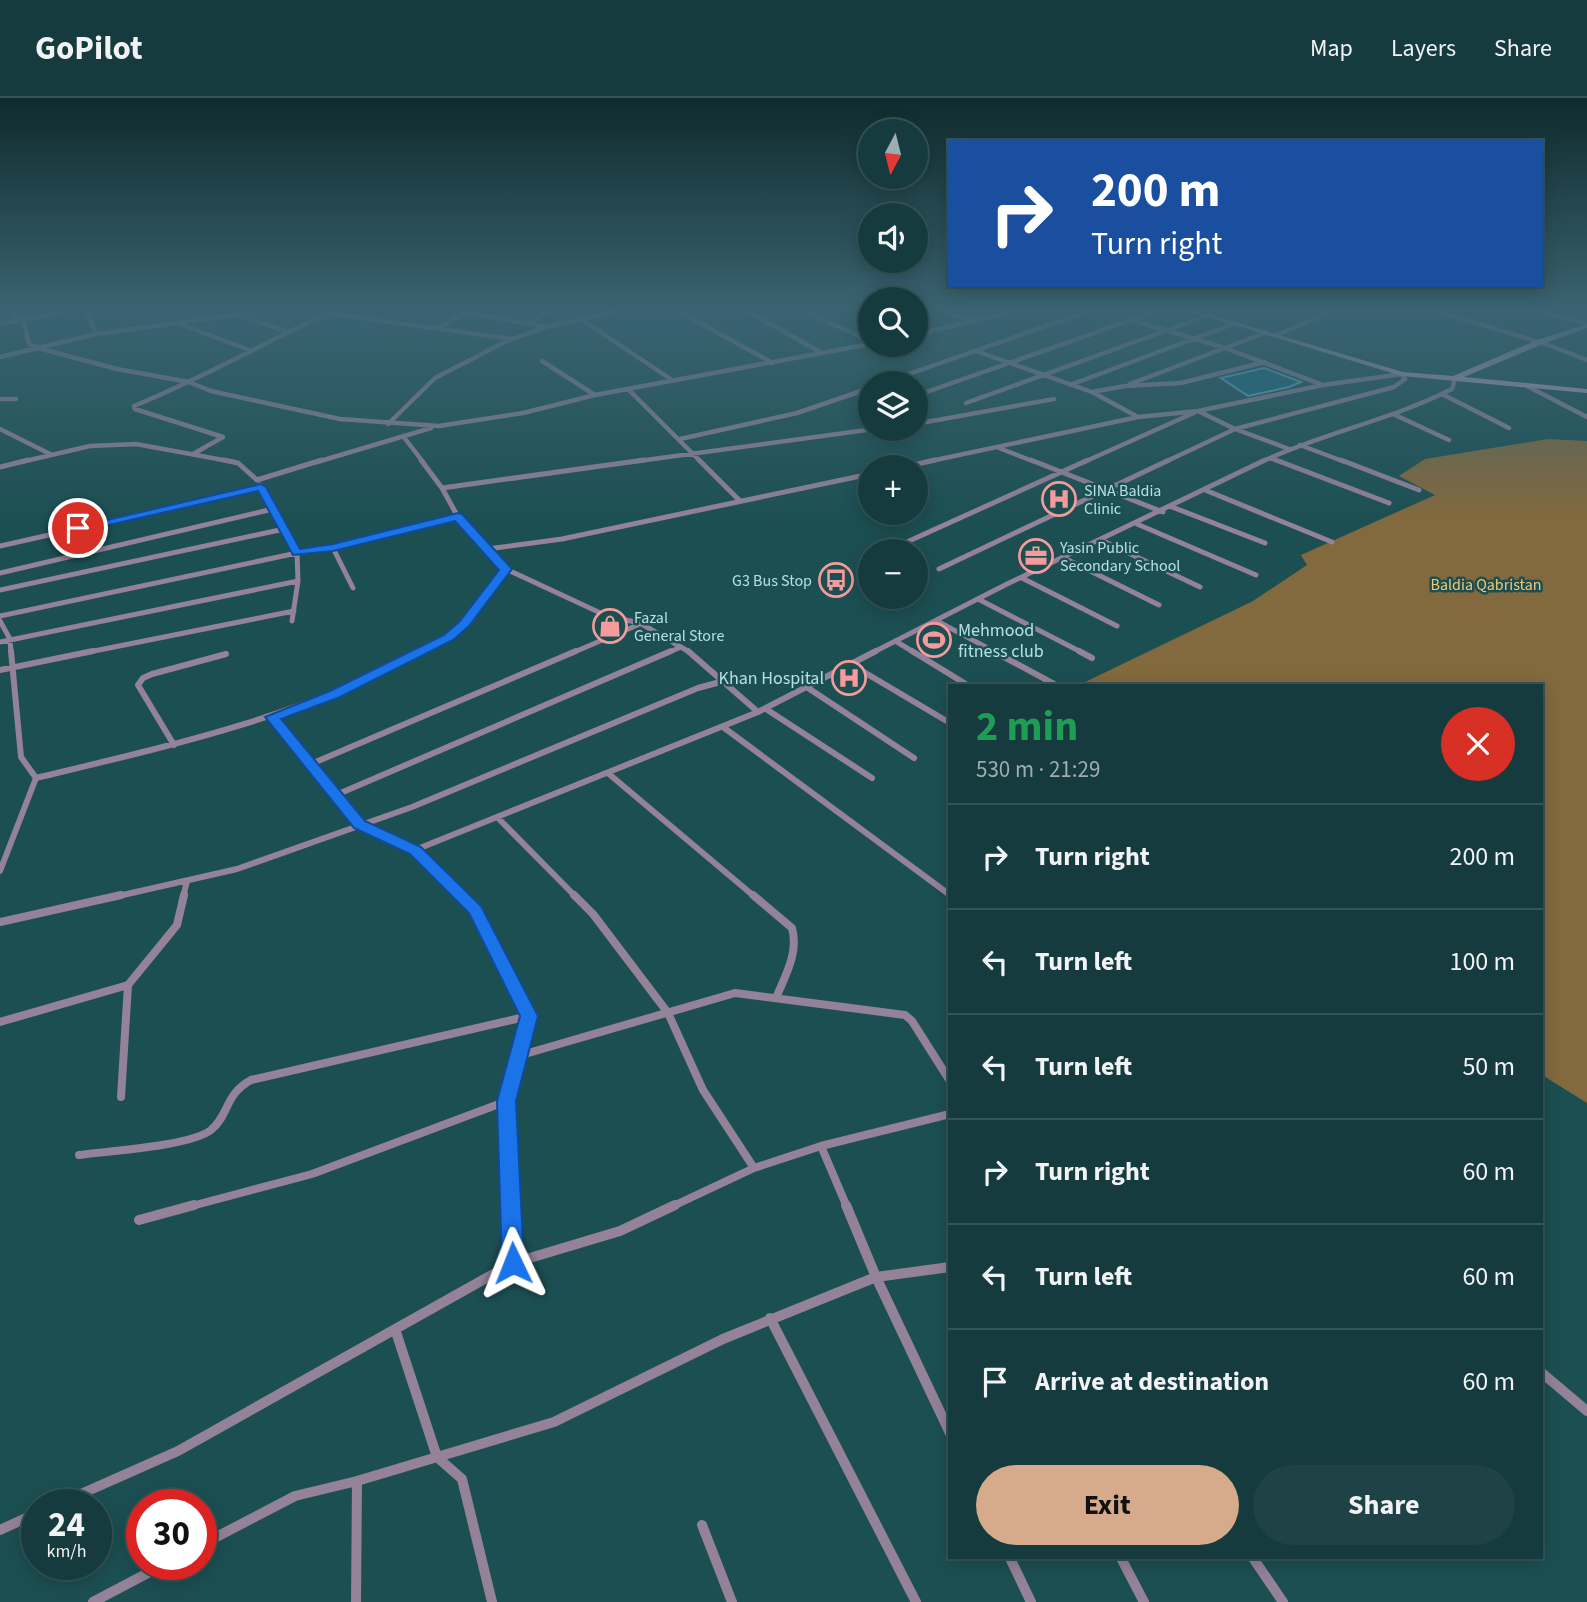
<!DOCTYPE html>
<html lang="en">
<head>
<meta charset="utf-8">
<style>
  :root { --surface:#153b3e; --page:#1e4245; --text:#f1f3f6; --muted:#9dadb0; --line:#345558; --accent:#d6ab8b }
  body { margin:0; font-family:"Source Sans 3",sans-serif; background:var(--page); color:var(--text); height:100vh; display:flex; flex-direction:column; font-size:26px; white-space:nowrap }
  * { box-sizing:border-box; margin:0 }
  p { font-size:23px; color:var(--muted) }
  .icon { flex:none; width:38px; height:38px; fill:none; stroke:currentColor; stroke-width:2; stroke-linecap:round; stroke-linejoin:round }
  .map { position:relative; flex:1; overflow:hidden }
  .panel { position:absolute; left:948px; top:586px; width:595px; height:875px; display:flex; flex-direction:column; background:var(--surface); border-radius:0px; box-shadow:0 4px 18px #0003,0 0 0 2px var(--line) }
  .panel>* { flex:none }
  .guide { position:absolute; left:948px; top:42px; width:595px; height:147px; border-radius:0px; box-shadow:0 4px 18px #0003,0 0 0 2px var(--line); background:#1a4fa0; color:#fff; overflow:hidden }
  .needle { width:46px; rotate:187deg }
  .buttons { position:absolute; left:858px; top:21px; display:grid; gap:14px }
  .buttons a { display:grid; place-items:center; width:70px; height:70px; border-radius:50%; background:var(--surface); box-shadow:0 4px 18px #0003,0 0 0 2px var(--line); font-size:35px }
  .speed { position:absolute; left:21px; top:1391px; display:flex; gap:14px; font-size:35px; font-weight:700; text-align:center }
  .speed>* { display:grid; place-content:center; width:91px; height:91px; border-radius:50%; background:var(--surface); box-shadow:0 4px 18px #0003,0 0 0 2px var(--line); line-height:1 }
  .speed small { font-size:18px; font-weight:400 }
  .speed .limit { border:10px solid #d22; background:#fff; color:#111 }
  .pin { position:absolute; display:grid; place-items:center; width:60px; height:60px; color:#fff; margin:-30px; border:4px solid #fff; border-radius:50%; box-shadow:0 2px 7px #0007 }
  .me { position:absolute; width:77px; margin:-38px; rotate:358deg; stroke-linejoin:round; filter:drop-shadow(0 0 5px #0008) }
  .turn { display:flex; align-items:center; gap:24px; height:147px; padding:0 28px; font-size:32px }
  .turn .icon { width:91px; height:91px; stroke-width:2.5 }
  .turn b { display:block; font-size:49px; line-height:60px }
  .round { display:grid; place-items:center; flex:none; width:74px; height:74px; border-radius:37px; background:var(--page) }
  .head { display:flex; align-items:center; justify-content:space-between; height:119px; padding:0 28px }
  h1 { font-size:42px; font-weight:700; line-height:52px; color:#1e9e55 }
  .button { display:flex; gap:14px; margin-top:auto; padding:14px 28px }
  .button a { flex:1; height:80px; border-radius:42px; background:var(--accent); color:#111; font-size:28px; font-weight:700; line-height:80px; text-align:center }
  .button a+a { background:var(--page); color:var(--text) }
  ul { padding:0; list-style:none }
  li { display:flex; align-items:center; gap:21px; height:105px; padding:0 28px; border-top:2px solid var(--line) }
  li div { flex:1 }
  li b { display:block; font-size:26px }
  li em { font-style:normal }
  header { display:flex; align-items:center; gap:42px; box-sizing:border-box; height:98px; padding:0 35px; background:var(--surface); border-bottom:2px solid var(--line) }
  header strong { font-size:33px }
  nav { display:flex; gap:38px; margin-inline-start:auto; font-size:24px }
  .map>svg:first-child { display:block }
</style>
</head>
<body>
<header>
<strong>GoPilot</strong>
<nav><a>Map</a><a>Layers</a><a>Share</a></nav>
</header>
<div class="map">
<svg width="1587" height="1504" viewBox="0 0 1587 1504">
  <rect width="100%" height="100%" fill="#1c4f52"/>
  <path fill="#83693e" d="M 1548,341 L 1587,343 L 1587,1005 L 1542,977 L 1542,588 L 1077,588 L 1253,503 L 1307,467 L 1301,457 L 1435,397 L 1399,378 L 1425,361 Z"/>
  <path fill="#10697f" stroke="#5db3cd" stroke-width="2" d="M 1264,270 L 1301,284 L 1289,289 L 1248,298 L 1221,280 Z"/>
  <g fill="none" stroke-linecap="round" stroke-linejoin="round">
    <path stroke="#948299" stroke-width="4.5" d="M 11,214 L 23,221 L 29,246 L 38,250 L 117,271 L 189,284 L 211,293 L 340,321 L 439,328 L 523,315 L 595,297 L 870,246
      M 87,214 L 96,236
      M 680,214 L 773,265
      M 749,214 L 822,255
      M 806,214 L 870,243
      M 944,214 L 974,222
      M 1439,214 L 1540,244 L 1587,262
      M 1543,214 L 1587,226
      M 328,215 L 512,241
      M 239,217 L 288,234
      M 581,221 L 672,282
      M 1132,222 L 1225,250 L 1323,287
      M 178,225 L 249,252
      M 530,225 L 548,214
      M 0,226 L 66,214
      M 915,228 L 931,234
      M 438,231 L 461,216 L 471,215 L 546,229
      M 915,237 L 1009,214
      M 1277,237 L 1329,214
      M 976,253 L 1092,294 L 1138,319
      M 0,259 L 96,236 L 256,214
      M 542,263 L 595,297
      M 883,285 L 1086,214
      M 1130,286 L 1267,234
      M 1070,287 L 1236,225
      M 1527,288 L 1587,319
      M 628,291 L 701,364
      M 1092,294 L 1125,288 L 1181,285 L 1265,264
      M 1442,296 L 1509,330
      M 915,298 L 1154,214
      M 0,301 L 16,301
      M 966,305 L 1209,217
      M 1393,316 L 1449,342
      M 388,326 L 435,280 L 507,243 L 546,229 L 614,214
      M 915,326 L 1054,301
      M 0,331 L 52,357
      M 403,338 L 423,364
      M 680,341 L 797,315 L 870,290
      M 1300,347 L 1345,364
      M 999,350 L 1035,364
      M 193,356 L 223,339 L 135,311 L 134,308 C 201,281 264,245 330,214
      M 1270,360 L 1281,364
      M 21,364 L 90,348 L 136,346 L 234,364
      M 317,364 L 431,330
      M 631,364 L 874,331
      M 926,364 L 1138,319 L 1198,313 L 1323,287 L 1402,276 L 1405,281 L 1394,289 L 1235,331 L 1165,364
      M 1084,364 L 1198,313 L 1235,331 L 1289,351
      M 1261,364 C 1323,335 1391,322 1452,291 L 1455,281"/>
    <path stroke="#948299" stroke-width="5" d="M 224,362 L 238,365 L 257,382 L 322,362
      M 421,362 L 442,390 L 458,419 L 506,471 L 607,518 L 640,525 L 691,555
      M 699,362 L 740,403
      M 1031,362 L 1163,414
      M 1276,362 L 1389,405
      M 1341,362 L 1419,392
      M 0,369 L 28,362
      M 904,369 L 935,362
      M 260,387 L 297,455 L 298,483 L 292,523
      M 442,390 L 644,362
      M 1205,392 L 1332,444
      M 1172,409 L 1265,445
      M 1137,426 L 1256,477
      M 1101,442 L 1200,489
      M 0,448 L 261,389
      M 333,450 L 353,490
      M 487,451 L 562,441 L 870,376
      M 887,453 L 1088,362
      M 1064,460 L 1159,507
      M 939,471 L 1169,362
      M 0,475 L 273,411
      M 1022,480 L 1117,528
      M 0,492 L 284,431
      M 978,501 L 1083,555
      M 0,518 L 297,455 L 333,450 L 458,419
      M 0,523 L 10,541 L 11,555
      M 937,523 L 997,555
      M 0,544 L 298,483
      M 897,544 L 915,555
      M 84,555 L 294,513
      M 420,555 C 465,531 476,510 506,471
      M 572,555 L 640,526
      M 667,555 L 681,549
      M 872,555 L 1005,487 L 1265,362"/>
    <path stroke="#948299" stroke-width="6" d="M 11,553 L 21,659 L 36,680
      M 688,553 L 758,614
      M 912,553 L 969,588
      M 993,553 L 1054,586
      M 1079,553 L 1092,560
      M 852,567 L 950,625
      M 0,572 L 93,553
      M 808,590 L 914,660
      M 766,611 L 872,680
      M 272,619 L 359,726 L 415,752 L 462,799
      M 723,629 L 950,797
      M 174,647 L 138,587 L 143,580 L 152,576 L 226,556
      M 311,666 L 576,553
      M 609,676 L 755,799
      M 36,680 C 169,648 301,619 423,553
      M 336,697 L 671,553
      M 498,720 L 576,799
      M 415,752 L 758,614 L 876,553
      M 0,773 L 36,680
      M 114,799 L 237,771 L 412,709 L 698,590 L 724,583
      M 183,799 L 187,783"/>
    <path stroke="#948299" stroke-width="8" d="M 461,797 L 476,812 L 529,918 L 507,1003 L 511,1109
      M 574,797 L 593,816 L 668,915 L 703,992 L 754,1070
      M 753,797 L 792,830 C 799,855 785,878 776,900
      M 0,824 L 121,797
      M 0,924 L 128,887
      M 518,958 L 735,895 L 905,917 L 912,923 L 950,983
      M 121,999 L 128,887 L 177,827 L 184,797
      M 821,1048 L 847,1109
      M 79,1057 C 109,1053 191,1048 211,1032 C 230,1016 224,997 251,982 L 529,918
      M 188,1109 L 312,1076 L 507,1003
      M 671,1109 L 754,1070 L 821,1048 L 950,1016"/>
    <path stroke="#948299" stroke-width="10" d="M 846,1107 L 876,1179 L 950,1335
      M 139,1122 L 194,1107
      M 513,1165 L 620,1133 L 675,1107
      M 770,1220 L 916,1504
      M 395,1231 L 437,1359 L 462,1381 L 492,1504
      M 1542,1275 L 1587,1313
      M 56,1407 L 178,1353 L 513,1165 L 511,1107
      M 702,1427 L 732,1504
      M 0,1432 L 37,1415
      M 201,1447 L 295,1398 L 357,1383 L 554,1324 L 723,1241 L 876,1179 L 950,1169
      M 1010,1460 L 1031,1504
      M 1121,1460 L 1144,1504
      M 1253,1460 L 1283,1504
      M 93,1504 L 165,1466
      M 356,1504 L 357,1383"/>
    <path fill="#bfa2c7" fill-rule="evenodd" d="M 1192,214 L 1201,214 L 1403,274 L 1453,278 L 1537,242 L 1587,226 L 1587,230 L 1543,246 L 1464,279 L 1587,291 L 1587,295 L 1402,278 Z"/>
  </g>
  <linearGradient id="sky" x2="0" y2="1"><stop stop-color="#0f2b2d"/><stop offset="0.5" stop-color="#3a6371"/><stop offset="1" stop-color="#3a6371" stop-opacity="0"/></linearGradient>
  <rect width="1587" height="424" fill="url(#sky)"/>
  <path fill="#1a73e8" stroke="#114b97" stroke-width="2" d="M 261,386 L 266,389 L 300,451 L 333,446 L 458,415 L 462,416 L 512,471 L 469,528 L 453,542 L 340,599 L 281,621 L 365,723 L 421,749 L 481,808 L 538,918 L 516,1003 L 524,1165 L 520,1171 L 513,1174 L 505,1171 L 502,1165 L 497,1003 L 520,918 L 469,815 L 410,756 L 354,730 L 265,619 L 330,593 L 444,537 L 460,523 L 499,472 L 455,423 L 333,453 L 293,457 L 258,393 L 78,434 L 73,430 Z"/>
  <defs>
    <g id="hospital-ring" transform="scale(1.75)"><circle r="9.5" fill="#1c4f52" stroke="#f59b9b" stroke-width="1.5"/><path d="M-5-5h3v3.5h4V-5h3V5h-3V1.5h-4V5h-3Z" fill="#f59b9b"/></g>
    <g id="office-ring" transform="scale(1.75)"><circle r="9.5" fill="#1c4f52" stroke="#f59b9b" stroke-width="1.5"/><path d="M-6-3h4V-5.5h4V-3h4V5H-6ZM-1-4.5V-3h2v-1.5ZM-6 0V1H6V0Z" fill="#f59b9b"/></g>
    <g id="bus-ring" transform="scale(1.75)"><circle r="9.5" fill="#1c4f52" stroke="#f59b9b" stroke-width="1.5"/><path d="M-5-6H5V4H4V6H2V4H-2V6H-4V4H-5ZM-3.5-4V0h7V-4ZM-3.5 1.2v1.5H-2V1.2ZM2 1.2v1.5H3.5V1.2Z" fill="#f59b9b"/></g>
    <g id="shop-ring" transform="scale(1.75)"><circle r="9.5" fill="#1c4f52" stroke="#f59b9b" stroke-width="1.5"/><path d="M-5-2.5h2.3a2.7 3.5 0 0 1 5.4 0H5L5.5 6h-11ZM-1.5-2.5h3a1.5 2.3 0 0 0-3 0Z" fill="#f59b9b"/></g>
    <g id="stadium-ring" transform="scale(1.75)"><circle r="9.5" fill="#1c4f52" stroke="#f59b9b" stroke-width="1.5"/><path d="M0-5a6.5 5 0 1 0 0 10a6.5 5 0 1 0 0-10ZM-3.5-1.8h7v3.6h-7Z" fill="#f59b9b"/></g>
  </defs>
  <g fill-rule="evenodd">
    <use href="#hospital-ring" x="1059" y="401"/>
    <use href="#office-ring" x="1036" y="458"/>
    <use href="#bus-ring" x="836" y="482"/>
    <use href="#shop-ring" x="610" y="528"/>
    <use href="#stadium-ring" x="934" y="542"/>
    <use href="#hospital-ring" x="849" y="580"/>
  </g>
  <g text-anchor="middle" stroke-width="5" stroke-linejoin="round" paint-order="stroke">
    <g font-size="16" fill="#b5e0e2" stroke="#1c4f52" text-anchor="start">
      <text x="1084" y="398">SINA Baldia<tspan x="1084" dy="18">Clinic</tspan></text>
      <text x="1060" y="455">Yasin Public<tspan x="1060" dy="18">Secondary School</tspan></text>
      <text x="812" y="488" text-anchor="end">G3 Bus Stop</text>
      <text x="634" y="525">Fazal<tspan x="634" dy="18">General Store</tspan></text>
    </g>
    <g font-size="16" fill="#f6c675" stroke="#1c4f52">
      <text x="1486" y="492">Baldia Qabristan</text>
    </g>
    <g font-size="18" fill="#b5e0e2" stroke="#1c4f52" text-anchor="start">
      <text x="958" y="538">Mehmood<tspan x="958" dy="21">fitness club</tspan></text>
      <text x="824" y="586" text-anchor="end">Khan Hospital</text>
    </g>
  </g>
</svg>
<div class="buttons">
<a><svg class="needle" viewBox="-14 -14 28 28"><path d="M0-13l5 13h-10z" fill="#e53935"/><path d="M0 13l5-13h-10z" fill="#9dadb0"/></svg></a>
<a><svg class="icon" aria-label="sound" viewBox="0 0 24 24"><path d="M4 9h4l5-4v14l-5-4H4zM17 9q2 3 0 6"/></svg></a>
<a><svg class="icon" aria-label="search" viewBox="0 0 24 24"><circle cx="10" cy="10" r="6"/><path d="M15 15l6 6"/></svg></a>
<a><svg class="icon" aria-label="layers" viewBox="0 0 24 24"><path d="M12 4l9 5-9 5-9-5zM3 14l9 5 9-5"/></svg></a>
<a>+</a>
<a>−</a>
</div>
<div class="speed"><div>24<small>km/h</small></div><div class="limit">30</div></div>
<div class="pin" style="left:78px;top:430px;background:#d93025"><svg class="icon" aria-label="arrive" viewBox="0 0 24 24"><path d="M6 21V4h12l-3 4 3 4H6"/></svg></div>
<svg class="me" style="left:513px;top:1165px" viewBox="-20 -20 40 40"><path d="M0-17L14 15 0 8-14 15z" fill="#1a73e8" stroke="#fff" stroke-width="4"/></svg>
<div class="guide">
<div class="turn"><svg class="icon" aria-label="right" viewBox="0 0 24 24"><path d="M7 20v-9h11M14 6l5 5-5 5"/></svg><div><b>200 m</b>Turn right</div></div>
</div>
<section class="panel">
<div class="head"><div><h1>2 min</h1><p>530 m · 21:29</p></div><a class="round" style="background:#d93025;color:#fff"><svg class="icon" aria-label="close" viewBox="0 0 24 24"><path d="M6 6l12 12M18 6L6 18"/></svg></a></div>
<ul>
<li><svg class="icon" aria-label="right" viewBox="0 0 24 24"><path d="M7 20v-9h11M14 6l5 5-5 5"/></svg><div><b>Turn right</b></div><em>200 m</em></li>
<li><svg class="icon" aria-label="left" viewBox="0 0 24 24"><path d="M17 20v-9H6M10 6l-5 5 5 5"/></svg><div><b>Turn left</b></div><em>100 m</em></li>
<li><svg class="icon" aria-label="left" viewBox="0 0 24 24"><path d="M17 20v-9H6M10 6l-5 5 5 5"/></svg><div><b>Turn left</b></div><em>50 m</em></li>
<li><svg class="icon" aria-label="right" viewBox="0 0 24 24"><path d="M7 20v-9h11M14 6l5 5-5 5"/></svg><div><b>Turn right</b></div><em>60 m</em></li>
<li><svg class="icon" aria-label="left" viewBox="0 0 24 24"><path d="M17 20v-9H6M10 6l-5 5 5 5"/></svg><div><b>Turn left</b></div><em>60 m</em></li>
<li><svg class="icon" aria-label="arrive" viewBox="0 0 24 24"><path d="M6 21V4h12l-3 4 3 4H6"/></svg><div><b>Arrive at destination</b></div><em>60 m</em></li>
</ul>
<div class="button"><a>Exit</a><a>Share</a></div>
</section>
</div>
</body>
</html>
